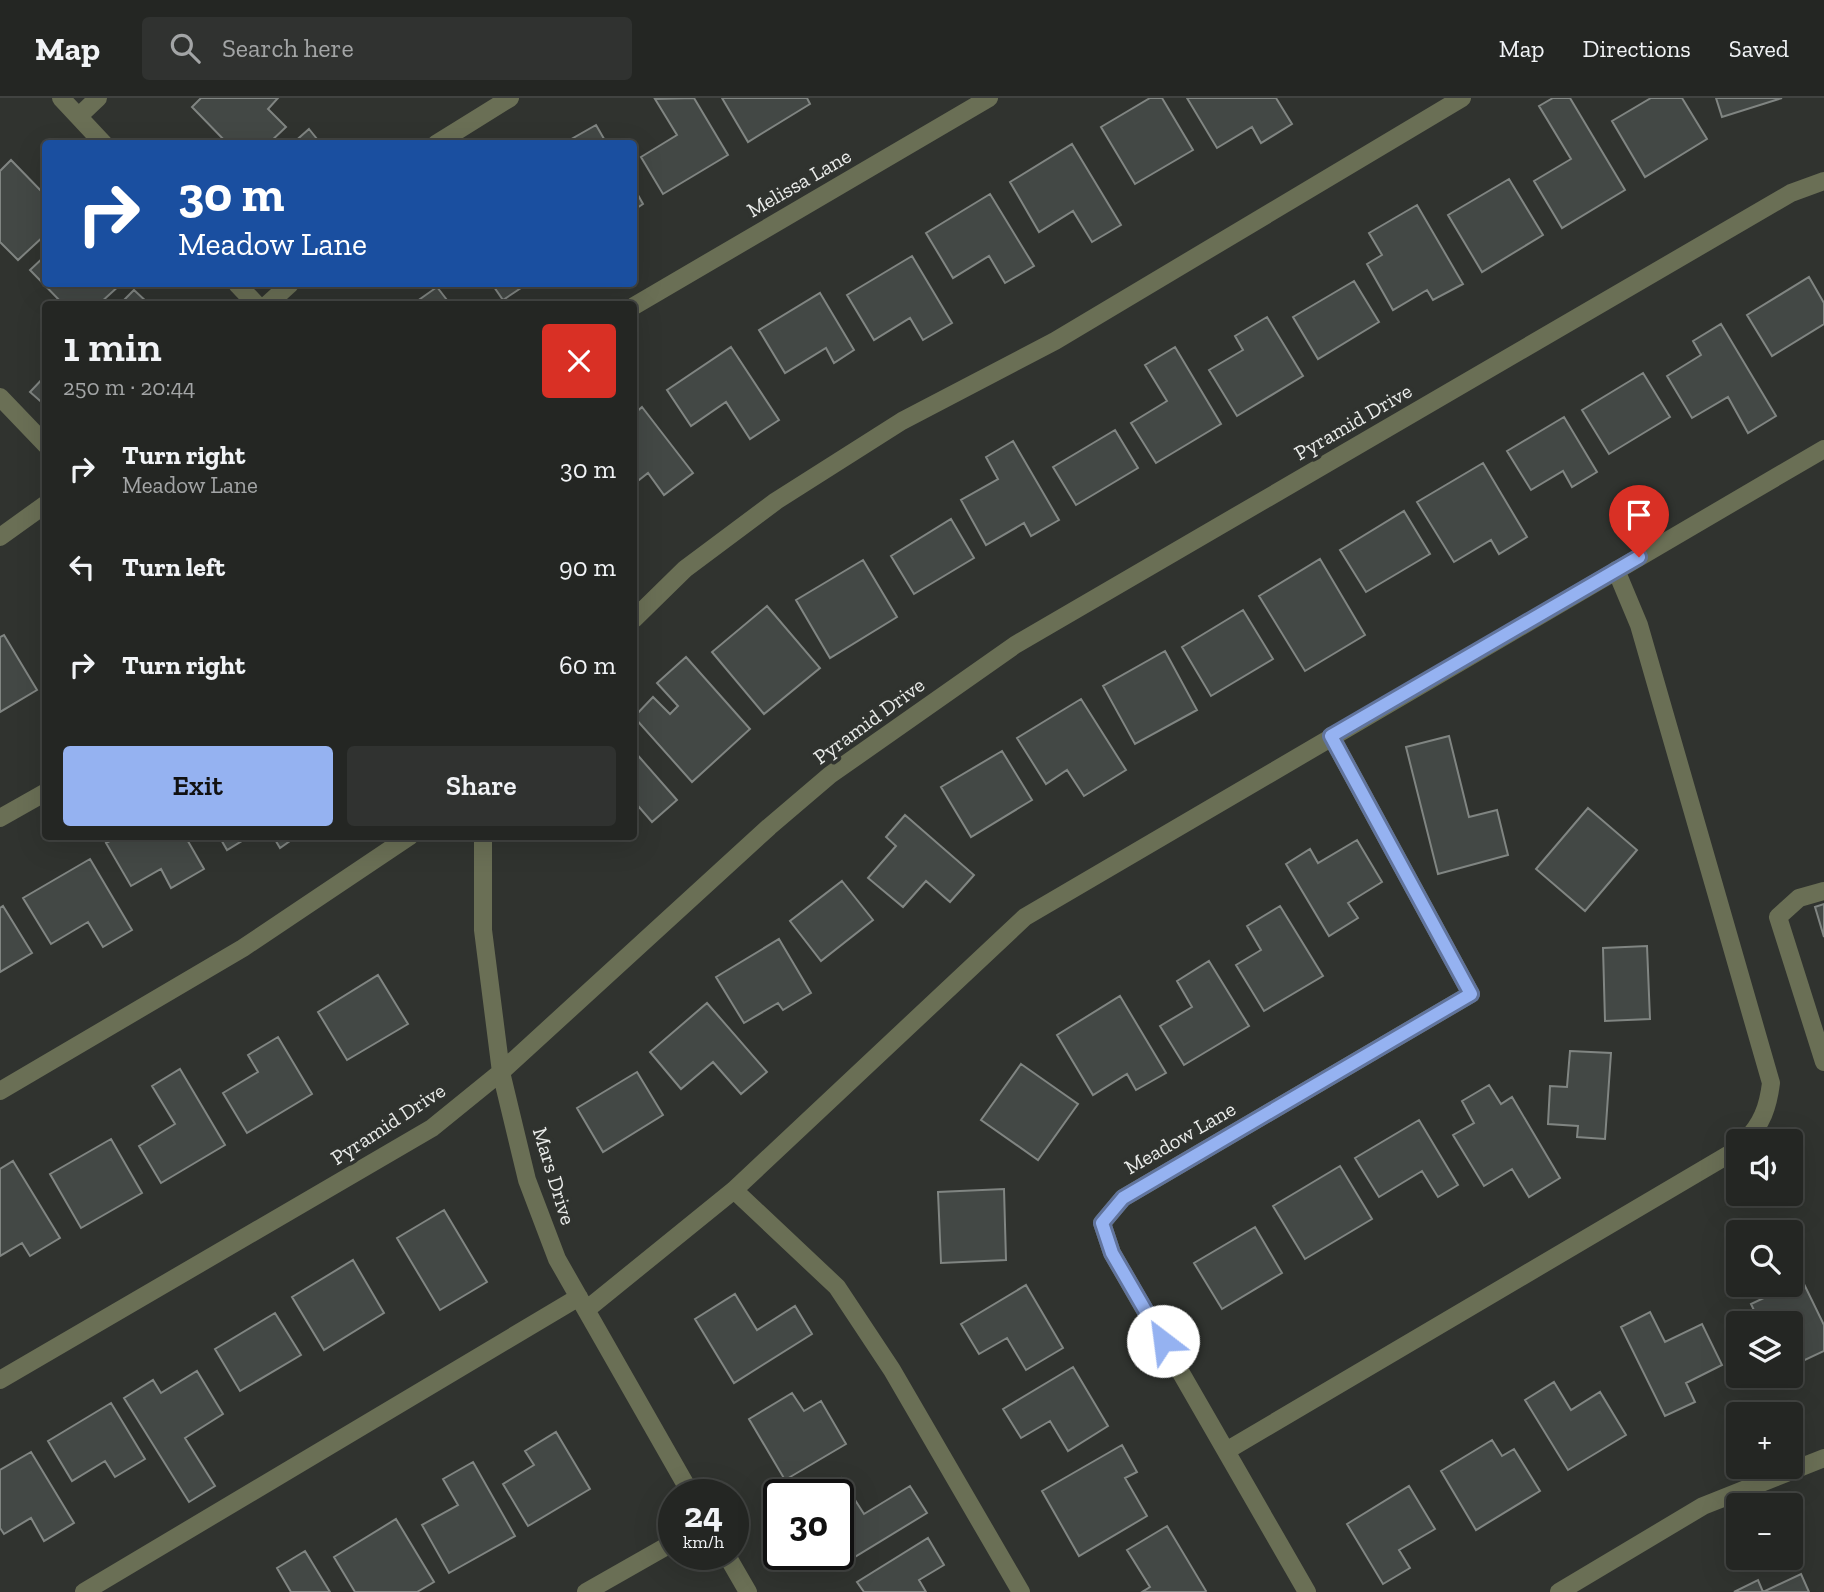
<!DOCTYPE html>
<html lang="en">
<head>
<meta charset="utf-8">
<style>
  :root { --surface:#242623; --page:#303230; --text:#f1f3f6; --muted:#a3a5a6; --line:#414341; --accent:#95b2f1 }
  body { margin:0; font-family:"Zilla Slab",serif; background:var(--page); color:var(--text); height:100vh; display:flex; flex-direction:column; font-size:26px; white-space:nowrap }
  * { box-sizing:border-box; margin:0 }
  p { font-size:23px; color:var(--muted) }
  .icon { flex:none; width:38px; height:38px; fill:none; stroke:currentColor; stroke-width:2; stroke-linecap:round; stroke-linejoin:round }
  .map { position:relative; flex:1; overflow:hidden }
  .sheet { position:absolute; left:42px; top:203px; width:595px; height:539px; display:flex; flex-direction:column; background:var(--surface); border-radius:7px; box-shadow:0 7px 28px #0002,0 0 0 2px var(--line) }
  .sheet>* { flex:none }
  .hud { position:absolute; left:42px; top:42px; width:595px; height:147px; border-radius:7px; box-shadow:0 7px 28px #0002,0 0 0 2px var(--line); background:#1a4fa0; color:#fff; overflow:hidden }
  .tools { position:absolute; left:1726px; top:1031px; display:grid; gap:14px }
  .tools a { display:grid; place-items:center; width:77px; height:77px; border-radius:7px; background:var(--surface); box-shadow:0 7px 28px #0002,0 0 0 2px var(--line); font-size:35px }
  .speed { position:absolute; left:658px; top:1381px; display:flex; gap:14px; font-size:35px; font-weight:700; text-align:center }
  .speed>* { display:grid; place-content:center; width:91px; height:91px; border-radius:50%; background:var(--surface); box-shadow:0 7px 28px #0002,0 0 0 2px var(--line); line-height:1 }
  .speed small { font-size:18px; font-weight:400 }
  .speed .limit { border:4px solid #111; border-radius:10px; background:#fff; color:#111 }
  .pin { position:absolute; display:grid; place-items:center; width:60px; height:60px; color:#fff; margin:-72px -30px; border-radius:50% 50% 50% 0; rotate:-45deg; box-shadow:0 0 7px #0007 }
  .pin .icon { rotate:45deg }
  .me { position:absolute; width:77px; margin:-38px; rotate:330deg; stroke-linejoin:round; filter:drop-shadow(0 0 5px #0008) }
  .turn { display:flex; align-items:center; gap:24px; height:147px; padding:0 21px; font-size:32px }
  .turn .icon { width:91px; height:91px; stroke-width:2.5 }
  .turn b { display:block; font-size:49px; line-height:60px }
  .round { display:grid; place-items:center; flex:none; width:74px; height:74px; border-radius:7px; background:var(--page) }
  .overview { display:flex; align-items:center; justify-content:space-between; height:119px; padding:0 21px }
  h1 { font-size:42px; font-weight:600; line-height:52px }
  .cta { display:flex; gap:14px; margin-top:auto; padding:14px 21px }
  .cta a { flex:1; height:80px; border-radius:7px; background:var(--accent); color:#111; font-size:28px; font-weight:600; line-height:80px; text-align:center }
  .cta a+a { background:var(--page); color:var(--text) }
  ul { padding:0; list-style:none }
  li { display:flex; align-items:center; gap:21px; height:98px; padding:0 21px }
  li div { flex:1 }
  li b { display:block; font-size:26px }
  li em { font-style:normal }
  header { display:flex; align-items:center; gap:42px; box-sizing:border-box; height:98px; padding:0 35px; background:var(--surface); border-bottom:2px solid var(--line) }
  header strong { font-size:33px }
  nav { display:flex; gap:38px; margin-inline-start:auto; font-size:24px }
  .search { width:490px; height:63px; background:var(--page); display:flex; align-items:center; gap:18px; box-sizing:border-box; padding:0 24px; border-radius:7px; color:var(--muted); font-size:26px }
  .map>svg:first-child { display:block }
</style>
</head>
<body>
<header>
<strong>Map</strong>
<div class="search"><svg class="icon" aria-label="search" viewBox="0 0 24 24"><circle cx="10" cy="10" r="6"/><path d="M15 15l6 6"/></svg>Search here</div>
<nav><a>Map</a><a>Directions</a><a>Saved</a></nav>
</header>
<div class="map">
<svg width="1824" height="1494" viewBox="0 0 1824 1494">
  <rect width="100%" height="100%" fill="#30332f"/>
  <path fill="#434845" stroke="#808582" stroke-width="2" d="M 201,0 L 278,0 L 268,11 L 286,29 L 268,46 L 228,46 L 192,9 Z
    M 694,0 L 728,57 L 663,96 L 641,59 L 677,37 L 655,1 Z
    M 722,0 L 807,0 L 810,6 L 748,44 Z
    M 1150,0 L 1162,0 L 1193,52 L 1135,86 L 1101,29 Z
    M 1187,0 L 1276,0 L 1292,26 L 1261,45 L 1252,29 L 1217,50 Z
    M 1553,0 L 1570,0 L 1625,92 L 1562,130 L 1534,83 L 1571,61 L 1539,8 Z
    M 1651,0 L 1682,0 L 1707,41 L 1645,79 L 1612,23 Z
    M 1716,0 L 1782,0 L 1722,19 Z
    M 596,27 L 607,46 L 569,46 L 568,43 Z
    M 309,31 L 321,46 L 292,46 Z
    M 1072,46 L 1121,127 L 1092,144 L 1073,113 L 1039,134 L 1010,84 Z
    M 11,62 L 46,98 L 46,136 L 18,162 L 0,144 L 0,73 Z
    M 1509,81 L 1543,137 L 1482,174 L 1448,117 Z
    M 634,90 L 643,106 L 634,112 Z
    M 990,96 L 1034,168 L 1005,185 L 989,158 L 953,180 L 926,135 Z
    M 1417,107 L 1463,186 L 1433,202 L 1427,192 L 1393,212 L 1367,166 L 1382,157 L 1369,135 Z
    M 46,157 L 46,186 L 121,186 L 99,206 L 63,206 L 30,172 Z
    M 912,158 L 952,225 L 923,242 L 910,220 L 874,242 L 847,197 Z
    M 1809,179 L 1824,205 L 1824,226 L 1772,258 L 1747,217 Z
    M 1354,183 L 1379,224 L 1318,261 L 1293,219 Z
    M 492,186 L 527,186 L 503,202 Z
    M 437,189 L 450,206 L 413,206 Z
    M 134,192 L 149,206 L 120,206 Z
    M 820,195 L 854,252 L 834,265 L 826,250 L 785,275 L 759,232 Z
    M 1267,219 L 1303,278 L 1237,318 L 1209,272 L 1243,252 L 1235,238 Z
    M 1721,226 L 1776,318 L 1748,335 L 1728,299 L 1692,320 L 1667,278 L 1701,257 L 1693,243 Z
    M 731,249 L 779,322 L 750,341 L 726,304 L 691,328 L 667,292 Z
    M 1175,249 L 1221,326 L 1156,365 L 1131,325 L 1167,303 L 1145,267 Z
    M 1643,275 L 1670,319 L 1609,356 L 1582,312 Z
    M 46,277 L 46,308 L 30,294 Z
    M 642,309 L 693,375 L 664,397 L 648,375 L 634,386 L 634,316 Z
    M 1564,319 L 1597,374 L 1572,389 L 1563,373 L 1531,392 L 1507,353 Z
    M 1115,332 L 1138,370 L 1076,407 L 1053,369 Z
    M 1013,343 L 1059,422 L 1031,438 L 1024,425 L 986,447 L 961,402 L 998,381 L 986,359 Z
    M 1483,365 L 1527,439 L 1499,456 L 1491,442 L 1454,464 L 1417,404 Z
    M 1404,413 L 1430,456 L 1366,494 L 1340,452 Z
    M 951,421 L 974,460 L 914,496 L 891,458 Z
    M 1320,461 L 1365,537 L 1305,573 L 1259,498 Z
    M 863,462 L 897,519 L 830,560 L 796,502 Z
    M 767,508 L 820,570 L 764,616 L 712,554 Z
    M 1243,512 L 1273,561 L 1211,598 L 1182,549 Z
    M 4,537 L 37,592 L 0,614 L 0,539 Z
    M 1165,553 L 1197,612 L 1135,646 L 1103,588 Z
    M 686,559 L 750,631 L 692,684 L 634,619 L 653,599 L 670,616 L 678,608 L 657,585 Z
    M 1081,601 L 1126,672 L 1084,698 L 1067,672 L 1046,686 L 1017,640 Z
    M 1449,638 L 1469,719 L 1497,712 L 1508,757 L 1438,776 L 1406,649 Z
    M 634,653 L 677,702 L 652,724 L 639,709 L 634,714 Z
    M 1002,653 L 1032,702 L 971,739 L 941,689 Z
    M 1588,710 L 1637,752 L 1585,813 L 1536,771 Z
    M 905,717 L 974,777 L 950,804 L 926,783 L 903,809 L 868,780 L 896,748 L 886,739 Z
    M 119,738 L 185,738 L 204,771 L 171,790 L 161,771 L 131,788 L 106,745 Z
    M 219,738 L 250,738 L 227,752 Z
    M 273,738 L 297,738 L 280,750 Z
    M 1357,742 L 1382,784 L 1348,805 L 1358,820 L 1329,838 L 1286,766 L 1310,751 L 1318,765 Z
    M 90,761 L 132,832 L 103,849 L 88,824 L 51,846 L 23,800 Z
    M 842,783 L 873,822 L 821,863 L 790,823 Z
    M 1824,806 L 1824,839 L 1815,809 Z
    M 3,808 L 32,855 L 0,874 L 0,810 Z
    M 1280,808 L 1323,878 L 1264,913 L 1236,867 L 1261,852 L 1247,828 Z
    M 779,841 L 811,895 L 783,912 L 778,905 L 744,925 L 716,879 Z
    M 1647,848 L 1650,921 L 1605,923 L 1603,850 Z
    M 1209,863 L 1249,928 L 1184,967 L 1160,928 L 1192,909 L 1177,883 Z
    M 378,877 L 408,926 L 347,962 L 318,914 Z
    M 1120,898 L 1166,975 L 1136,992 L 1127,976 L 1093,997 L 1057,937 Z
    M 707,905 L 767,974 L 741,996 L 713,964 L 681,991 L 650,954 Z
    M 278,939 L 312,996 L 247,1035 L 223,995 L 258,974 L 248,957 Z
    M 1570,953 L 1611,955 L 1605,1041 L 1577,1039 L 1578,1028 L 1548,1026 L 1550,988 L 1567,989 Z
    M 1021,966 L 1078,1006 L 1038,1062 L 981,1022 Z
    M 180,971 L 225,1047 L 161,1085 L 139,1048 L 175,1026 L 152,988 Z
    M 637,974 L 663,1017 L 603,1054 L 577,1010 Z
    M 1489,987 L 1501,1006 L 1512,999 L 1560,1080 L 1529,1099 L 1512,1071 L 1484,1088 L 1453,1037 L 1474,1025 L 1462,1003 Z
    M 1419,1022 L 1458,1087 L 1438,1099 L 1422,1073 L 1379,1099 L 1355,1060 Z
    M 111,1041 L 142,1095 L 81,1130 L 50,1076 Z
    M 13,1063 L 60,1140 L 30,1158 L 22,1145 L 0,1158 L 0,1071 Z
    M 1340,1068 L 1372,1121 L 1305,1161 L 1273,1108 Z
    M 1004,1091 L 1006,1162 L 941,1165 L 938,1094 Z
    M 444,1112 L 487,1184 L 440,1212 L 397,1140 Z
    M 1255,1129 L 1282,1175 L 1222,1211 L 1194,1165 Z
    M 353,1162 L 384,1215 L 324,1252 L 292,1199 Z
    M 1802,1182 L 1824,1227 L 1824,1253 L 1790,1269 L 1790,1225 L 1760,1225 L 1751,1206 Z
    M 1026,1187 L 1063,1250 L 1026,1272 L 1007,1240 L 979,1256 L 961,1226 Z
    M 735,1196 L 757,1232 L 795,1208 L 812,1236 L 734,1285 L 695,1221 Z
    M 1650,1214 L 1665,1244 L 1702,1226 L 1722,1267 L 1686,1285 L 1695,1304 L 1665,1318 L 1621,1229 Z
    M 275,1215 L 301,1257 L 240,1293 L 215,1251 Z
    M 1073,1269 L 1108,1328 L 1068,1353 L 1050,1323 L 1021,1340 L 1003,1311 Z
    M 197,1273 L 223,1316 L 185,1340 L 215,1388 L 189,1404 L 124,1300 L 153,1282 L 161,1295 Z
    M 1554,1284 L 1571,1312 L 1600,1294 L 1626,1337 L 1568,1372 L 1525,1302 Z
    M 792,1295 L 804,1313 L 821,1303 L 846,1346 L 785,1382 L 749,1321 Z
    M 111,1305 L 145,1361 L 115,1379 L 105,1363 L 72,1383 L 48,1343 Z
    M 556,1334 L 590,1391 L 528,1428 L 503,1386 L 534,1367 L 525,1353 Z
    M 1492,1342 L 1502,1358 L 1514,1351 L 1540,1393 L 1476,1432 L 1441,1373 Z
    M 1122,1347 L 1137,1374 L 1125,1380 L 1147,1418 L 1079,1458 L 1042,1393 Z
    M 31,1354 L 74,1425 L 44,1443 L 31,1420 L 4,1436 L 0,1430 L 0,1372 Z
    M 473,1364 L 515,1438 L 449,1475 L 422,1427 L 458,1407 L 443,1381 Z
    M 841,1380 L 864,1416 L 910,1388 L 927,1415 L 835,1471 L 827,1456 L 838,1456 L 838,1396 L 814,1396 Z
    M 1409,1388 L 1435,1431 L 1399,1452 L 1410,1470 L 1383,1486 L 1347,1426 Z
    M 396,1421 L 434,1484 L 417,1494 L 355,1494 L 334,1459 Z
    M 1167,1428 L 1206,1493 L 1205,1494 L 1142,1494 L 1150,1489 L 1127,1452 Z
    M 928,1440 L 944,1467 L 919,1482 L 926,1494 L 864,1494 L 857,1484 Z
    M 305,1453 L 330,1494 L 291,1494 L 277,1470 Z
    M 1801,1476 L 1809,1494 L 1734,1494 L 1758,1482 L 1763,1494 Z"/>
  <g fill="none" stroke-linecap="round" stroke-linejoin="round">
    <path stroke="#6a6f55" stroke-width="18" d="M 61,0 L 104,46
      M 79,18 L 98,0
      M 436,46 L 510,0
      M 237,186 L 256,206
      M 268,206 L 290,186
      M 634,208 L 989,0
      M 0,299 L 46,347
      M 0,439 L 46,406
      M 1616,472 L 1639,527 L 1771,985 C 1768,1009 1762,1026 1745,1043
      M 634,521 L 685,471 L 776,403 L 902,323 L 1055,243 L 1462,0
      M 0,720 L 46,694
      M 483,738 L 483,832 L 501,974 L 527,1082 L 557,1161 L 691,1396
      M 1824,793 L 1799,800 L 1778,819 L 1824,964
      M 0,993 L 243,850 L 410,738
      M 734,1092 L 837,1189 L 892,1272 L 1021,1494
      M 586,1212 L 734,1092 L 1025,819 L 1824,351
      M 0,1282 L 432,1030 L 501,974 L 769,729 L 830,677 L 1015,547 L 1791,95 L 1824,83
      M 1226,1353 L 1738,1051
      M 726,1456 L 748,1494
      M 84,1494 L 579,1199
      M 586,1494 L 674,1444
      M 1307,1494 L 1112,1155 L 1102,1125 L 1123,1100 L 1471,896 L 1331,638
      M 1559,1494 L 1703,1408 L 1824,1360"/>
  </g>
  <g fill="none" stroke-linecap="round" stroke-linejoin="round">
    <g stroke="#61749d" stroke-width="18">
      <path id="route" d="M 1163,1243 L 1112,1155 L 1102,1125 L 1123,1100 L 1471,896 L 1331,638 L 1639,459"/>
    </g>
    <use href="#route" stroke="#95b2f1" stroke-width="12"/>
  </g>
  <g text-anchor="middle" stroke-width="7" stroke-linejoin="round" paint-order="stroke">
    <g font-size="21" fill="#e9ebe9" stroke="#30332f">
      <text transform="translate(799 85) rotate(-30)" y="7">Melissa Lane</text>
      <text transform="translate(1353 324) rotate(-30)" y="7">Pyramid Drive</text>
      <text transform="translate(869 623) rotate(-36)" y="7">Pyramid Drive</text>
      <text transform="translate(388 1026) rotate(-33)" y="7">Pyramid Drive</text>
      <text transform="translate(1180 1040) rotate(-30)" y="7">Meadow Lane</text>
      <text transform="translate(554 1078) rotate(73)" y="7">Mars Drive</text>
    </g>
  </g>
</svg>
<div class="tools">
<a><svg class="icon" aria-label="sound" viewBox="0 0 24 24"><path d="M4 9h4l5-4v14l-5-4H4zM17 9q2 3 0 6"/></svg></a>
<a><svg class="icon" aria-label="search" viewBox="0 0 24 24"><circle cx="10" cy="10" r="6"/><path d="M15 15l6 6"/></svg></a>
<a><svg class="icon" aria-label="layers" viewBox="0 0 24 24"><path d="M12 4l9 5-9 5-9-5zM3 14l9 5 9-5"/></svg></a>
<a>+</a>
<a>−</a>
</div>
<div class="speed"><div>24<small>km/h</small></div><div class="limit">30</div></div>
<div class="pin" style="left:1639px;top:459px;background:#d93025"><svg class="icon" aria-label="arrive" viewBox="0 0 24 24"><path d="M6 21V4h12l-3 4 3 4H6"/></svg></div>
<svg class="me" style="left:1163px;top:1243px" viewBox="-20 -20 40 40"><circle r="19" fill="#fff"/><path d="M0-13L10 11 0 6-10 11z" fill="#95b2f1"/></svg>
<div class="hud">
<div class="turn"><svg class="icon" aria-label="right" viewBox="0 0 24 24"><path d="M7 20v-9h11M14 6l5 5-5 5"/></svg><div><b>30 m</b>Meadow Lane</div></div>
</div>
<section class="sheet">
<div class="overview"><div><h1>1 min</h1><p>250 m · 20:44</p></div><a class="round" style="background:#d93025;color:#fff"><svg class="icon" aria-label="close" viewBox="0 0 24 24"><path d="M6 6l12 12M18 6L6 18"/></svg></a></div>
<ul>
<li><svg class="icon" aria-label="right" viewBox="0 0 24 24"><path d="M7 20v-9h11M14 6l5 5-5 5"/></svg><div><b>Turn right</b><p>Meadow Lane</p></div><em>30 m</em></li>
<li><svg class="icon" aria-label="left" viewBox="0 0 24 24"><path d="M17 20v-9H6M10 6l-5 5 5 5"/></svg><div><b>Turn left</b></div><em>90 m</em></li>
<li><svg class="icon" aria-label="right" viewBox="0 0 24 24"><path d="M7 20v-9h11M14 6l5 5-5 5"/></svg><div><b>Turn right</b></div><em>60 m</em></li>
</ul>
<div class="cta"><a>Exit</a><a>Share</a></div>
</section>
</div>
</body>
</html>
